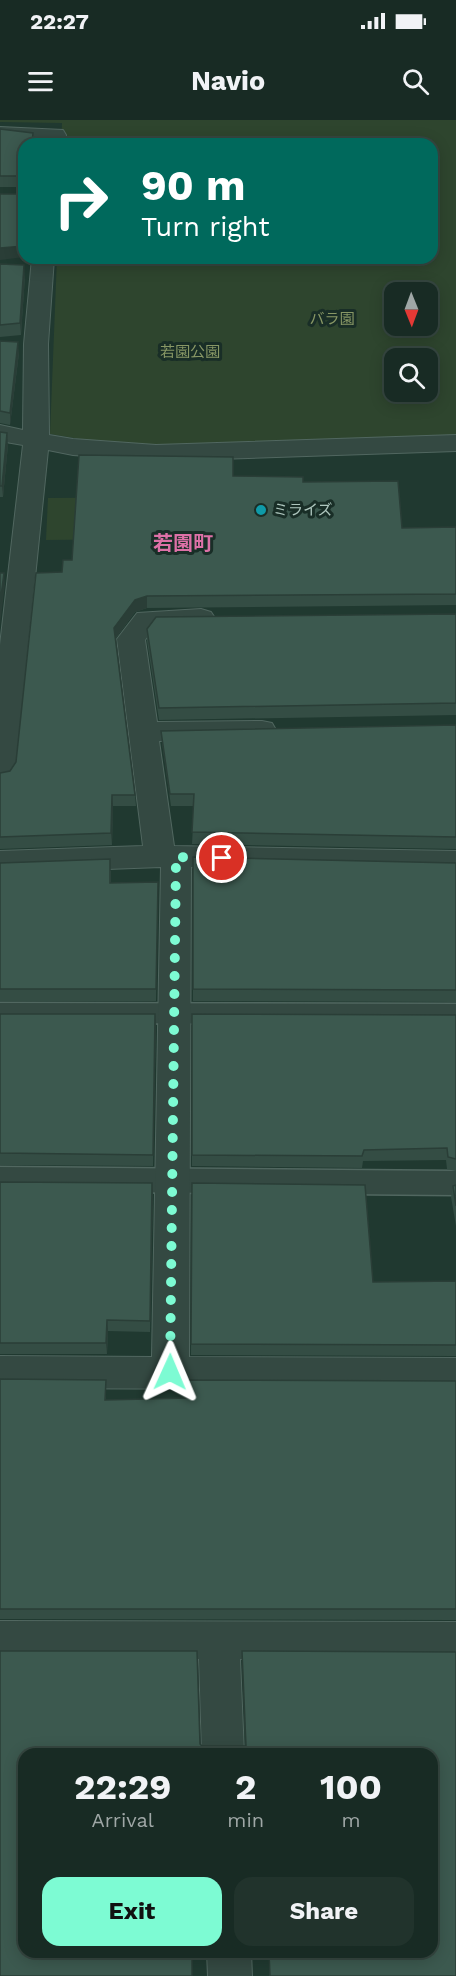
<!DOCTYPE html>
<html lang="en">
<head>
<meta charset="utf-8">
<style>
  :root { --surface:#182b24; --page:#21332c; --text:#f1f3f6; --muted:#9fa7a6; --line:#364741; --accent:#7dfbd3 }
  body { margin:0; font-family:"Work Sans","Noto Sans JP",sans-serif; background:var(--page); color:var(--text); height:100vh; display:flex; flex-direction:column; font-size:22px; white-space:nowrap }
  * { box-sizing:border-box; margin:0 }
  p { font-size:20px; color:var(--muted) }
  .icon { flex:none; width:33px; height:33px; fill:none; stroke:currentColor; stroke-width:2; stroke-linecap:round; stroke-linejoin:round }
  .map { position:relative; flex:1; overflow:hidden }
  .details { position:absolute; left:18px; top:1628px; width:420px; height:210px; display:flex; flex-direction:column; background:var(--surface); border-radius:18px; box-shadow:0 3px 15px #0003,0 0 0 2px var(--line) }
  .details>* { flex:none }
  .guide { position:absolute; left:18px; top:18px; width:420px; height:126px; border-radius:18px; box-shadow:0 3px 15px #0003,0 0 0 2px var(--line); background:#00695c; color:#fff; overflow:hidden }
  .needle { width:39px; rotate:179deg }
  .buttons { position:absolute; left:384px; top:162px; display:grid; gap:12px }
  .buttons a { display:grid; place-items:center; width:54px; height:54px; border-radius:12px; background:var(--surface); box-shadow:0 3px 15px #0003,0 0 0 2px var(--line); font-size:30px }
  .pin { position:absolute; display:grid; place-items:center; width:51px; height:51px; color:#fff; margin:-26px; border:3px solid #fff; border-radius:50%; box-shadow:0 2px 6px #0007 }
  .me { position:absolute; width:66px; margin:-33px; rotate:1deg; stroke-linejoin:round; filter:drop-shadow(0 0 4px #0008) }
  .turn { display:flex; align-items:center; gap:21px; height:126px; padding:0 24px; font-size:27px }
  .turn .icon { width:78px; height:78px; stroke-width:2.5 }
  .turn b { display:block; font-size:42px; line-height:51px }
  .eta { display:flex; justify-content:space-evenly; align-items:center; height:102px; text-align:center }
  .eta b { font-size:36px; font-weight:700; line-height:42px }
  .action { display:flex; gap:12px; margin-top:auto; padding:12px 24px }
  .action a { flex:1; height:69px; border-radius:18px; background:var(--accent); color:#111; font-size:24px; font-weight:700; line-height:69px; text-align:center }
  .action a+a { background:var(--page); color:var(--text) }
  .status { display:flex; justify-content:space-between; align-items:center; height:42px; padding:0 30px; background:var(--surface); direction:ltr }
  .status svg { height:16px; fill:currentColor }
  header { display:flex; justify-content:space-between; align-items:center; height:78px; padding:0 24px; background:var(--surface); font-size:27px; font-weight:700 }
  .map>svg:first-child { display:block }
</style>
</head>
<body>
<div class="status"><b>22:27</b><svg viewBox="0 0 49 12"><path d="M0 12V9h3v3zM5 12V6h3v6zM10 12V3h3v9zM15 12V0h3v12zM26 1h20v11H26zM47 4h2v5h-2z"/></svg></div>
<header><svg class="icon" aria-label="menu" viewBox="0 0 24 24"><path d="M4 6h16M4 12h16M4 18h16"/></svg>Navio<svg class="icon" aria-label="search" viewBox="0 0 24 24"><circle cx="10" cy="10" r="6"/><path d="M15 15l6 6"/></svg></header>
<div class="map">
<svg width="456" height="1856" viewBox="0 0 456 1856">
  <rect width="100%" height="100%" fill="#203930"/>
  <path fill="#2e452e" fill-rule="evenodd" d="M 0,0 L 456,0 L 456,316 L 159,326 L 104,323 L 50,314 L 57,138 L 432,138 L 432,24 L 61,24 L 62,3 L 0,2 ZM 394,172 L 428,172 L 428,206 L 394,206 ZM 394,238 L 428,238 L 428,272 L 394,272 Z
    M 207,377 L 139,419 L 46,420 L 48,378 Z"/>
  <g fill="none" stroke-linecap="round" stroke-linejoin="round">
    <g stroke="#516760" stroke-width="3">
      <path id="lane" d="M 0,883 L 456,884 L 456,904 L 0,903 Z
        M 0,1047 L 456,1051 L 456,1075 L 0,1071 Z"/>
    </g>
    <g stroke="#516760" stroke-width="2">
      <path id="street" d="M 0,7 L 63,10 L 66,15 L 65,24 L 0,19 Z
        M 32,138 L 54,138 L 48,224 L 49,315 L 73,319 L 156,325 L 456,315 L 456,331 L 156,341 L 73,335 L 48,330 L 15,654 L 10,661 L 0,664 L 0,525 L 23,325 L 0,321 L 0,305 L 23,310 L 24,224 Z
        M 201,489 L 211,492 L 215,498 L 211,504 L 155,507 L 145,520 L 157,602 L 262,601 L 272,603 L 276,610 L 272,617 L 262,619 L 159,621 L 174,726 L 456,731 L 456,753 L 191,747 L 189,1237 L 456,1238 L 456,1270 L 0,1268 L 0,1236 L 152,1237 L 161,747 L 0,753 L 0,731 L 143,726 L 117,519 L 137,493 Z
        M 0,1501 L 456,1502 L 456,1540 L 240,1539 L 244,1634 L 202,1634 L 199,1539 L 0,1539 Z
        M 207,1832 L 251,1832 L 252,1856 L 208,1856 Z"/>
    </g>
    <use href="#lane" fill="#344942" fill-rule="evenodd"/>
    <use href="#street" fill="#344942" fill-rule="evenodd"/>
  </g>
  <path fill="#344d44" d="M 0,9 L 34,24 L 24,24 L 24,67 L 0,67 Z
    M 0,144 L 25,156 L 21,215 L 0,217 Z
    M 0,221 L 19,233 L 10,305 L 0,303 Z
    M 0,312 L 8,325 L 3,377 L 0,377 Z
    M 233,356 L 303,362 L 402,408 L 456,407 L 456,485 L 147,488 L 135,492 L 116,518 L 135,675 L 136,686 L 113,686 L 112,725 L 0,729 L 0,653 L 10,651 L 16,642 L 62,452 L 72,440 Z
    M 456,494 L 456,595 L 159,600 L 147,521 L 147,509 Z
    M 456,605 L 456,729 L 192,724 L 194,686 L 171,686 L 162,623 L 161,611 Z
    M 193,737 L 456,743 L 456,882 L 193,881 Z
    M 0,743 L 111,751 L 111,763 L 158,762 L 156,881 L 0,881 Z
    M 0,894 L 156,906 L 153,1046 L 0,1045 Z
    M 192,894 L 456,895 L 456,1051 L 447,1049 L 446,1040 L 363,1041 L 362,1048 L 192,1046 Z
    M 0,1062 L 153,1075 L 150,1212 L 108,1211 L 107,1234 L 0,1234 Z
    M 192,1063 L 373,1162 L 456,1161 L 456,1236 L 191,1235 Z
    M 456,1065 L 456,1106 L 451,1077 L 453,1066 Z
    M 0,1259 L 106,1271 L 106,1280 L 188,1278 L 456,1261 L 456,1500 L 0,1499 Z
    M 0,1531 L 197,1531 L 200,1624 L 202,1626 L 245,1626 L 242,1531 L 456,1532 L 456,1856 L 269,1856 L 269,1832 L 432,1832 L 432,1634 L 24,1634 L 24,1832 L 192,1832 L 192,1856 L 0,1856 Z"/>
  <path fill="#2a3e37" d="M 24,126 L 24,137 L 0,140 L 0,128 Z
    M 24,145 L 25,156 L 21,215 L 20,203 Z
    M 18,222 L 19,233 L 10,305 L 10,293 Z
    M 7,313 L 8,325 L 3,377 L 2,366 Z
    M 4,453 L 5,465 L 0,505 L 0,484 Z
    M 147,476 L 147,488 L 135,492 L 115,519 L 114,508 L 135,480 Z
    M 112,675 L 113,686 L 112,725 L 111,713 Z
    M 158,762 L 158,774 L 156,881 L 156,869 Z
    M 155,894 L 156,906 L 153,1046 L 153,1035 Z
    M 152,1063 L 153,1075 L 150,1212 L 150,1201 Z
    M 107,1200 L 108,1211 L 107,1234 L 106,1223 Z"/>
  <path fill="#3c594f" stroke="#2a3e37" stroke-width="1.5" d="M 0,9 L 33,13 L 32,24 L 24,24 L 24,56 L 0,56 Z
    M 0,74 L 24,74 L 24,126 L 0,128 Z
    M 0,144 L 24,145 L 20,203 L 0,205 Z
    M 0,221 L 18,222 L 10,293 L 0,291 Z
    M 0,312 L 7,313 L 2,366 L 0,366 Z
    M 79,335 L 233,337 L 233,356 L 303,357 L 303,362 L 398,361 L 402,408 L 456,407 L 456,474 L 147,476 L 135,480 L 114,508 L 135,675 L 112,675 L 111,713 L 0,717 L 0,653 L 10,651 L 16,642 L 36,453 L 62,452 L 63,440 L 72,440 Z
    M 0,453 L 4,453 L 0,484 Z
    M 456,494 L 456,583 L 159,588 L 147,509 L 156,497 Z
    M 456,605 L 456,717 L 192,712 L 194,674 L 170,674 L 161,611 Z
    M 193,737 L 456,743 L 456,870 L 193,869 Z
    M 110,739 L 110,763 L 158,762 L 156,869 L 0,869 L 0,743 Z
    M 0,894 L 155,894 L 153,1035 L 0,1033 Z
    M 192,894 L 456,895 L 456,1039 L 448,1037 L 447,1028 L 364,1030 L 362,1036 L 192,1035 Z
    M 0,1062 L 152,1063 L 150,1201 L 107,1200 L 106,1223 L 0,1223 Z
    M 192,1063 L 365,1065 L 373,1162 L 456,1161 L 456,1225 L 191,1224 Z
    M 456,1065 L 456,1086 L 453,1066 Z
    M 0,1259 L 106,1260 L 105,1280 L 188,1278 L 188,1260 L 456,1261 L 456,1489 L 0,1489 Z
    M 0,1531 L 197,1531 L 200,1624 L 202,1626 L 246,1626 L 242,1531 L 456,1532 L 456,1856 L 270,1856 L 269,1832 L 432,1832 L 432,1634 L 274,1634 L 274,1628 L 197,1630 L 197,1634 L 24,1634 L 24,1832 L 192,1832 L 192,1856 L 0,1856 Z"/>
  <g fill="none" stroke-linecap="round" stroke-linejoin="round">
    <path stroke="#7dfbd3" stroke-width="10" stroke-dasharray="0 18" d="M 170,1252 L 176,737 L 222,738"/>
  </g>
  <circle fill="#0f9aa8" stroke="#192e27" stroke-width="2" cx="261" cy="390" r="6"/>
  <g text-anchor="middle" stroke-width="6" stroke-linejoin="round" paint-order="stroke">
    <g font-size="15" fill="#889765" stroke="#192e27">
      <text x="332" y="204">バラ園</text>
      <text x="190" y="237">若園公園</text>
    </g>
    <g font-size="15" fill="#aec6be" stroke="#192e27" text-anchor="start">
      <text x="273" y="395">ミライズ</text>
    </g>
    <g font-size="20" font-weight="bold" fill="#dd71a7" stroke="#192e27">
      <text x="183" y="430">若園町</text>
    </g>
  </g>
</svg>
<div class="buttons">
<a><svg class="needle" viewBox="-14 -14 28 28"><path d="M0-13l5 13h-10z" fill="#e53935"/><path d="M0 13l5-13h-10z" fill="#9fa7a6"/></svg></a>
<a><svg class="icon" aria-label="search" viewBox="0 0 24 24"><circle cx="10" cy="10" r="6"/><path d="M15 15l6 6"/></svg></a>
</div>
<div class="pin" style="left:222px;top:738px;background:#d93025"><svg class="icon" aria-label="arrive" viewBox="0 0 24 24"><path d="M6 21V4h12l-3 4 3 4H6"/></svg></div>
<svg class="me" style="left:170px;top:1252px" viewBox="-20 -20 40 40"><path d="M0-17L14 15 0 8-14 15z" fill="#7dfbd3" stroke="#fff" stroke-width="4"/></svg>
<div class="guide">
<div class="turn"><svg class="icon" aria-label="right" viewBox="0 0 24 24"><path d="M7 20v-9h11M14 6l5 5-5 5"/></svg><div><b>90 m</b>Turn right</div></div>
</div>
<section class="details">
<div class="eta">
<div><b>22:29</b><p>Arrival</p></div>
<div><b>2</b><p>min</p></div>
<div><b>100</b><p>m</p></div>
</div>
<div class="action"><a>Exit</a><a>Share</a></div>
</section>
</div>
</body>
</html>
